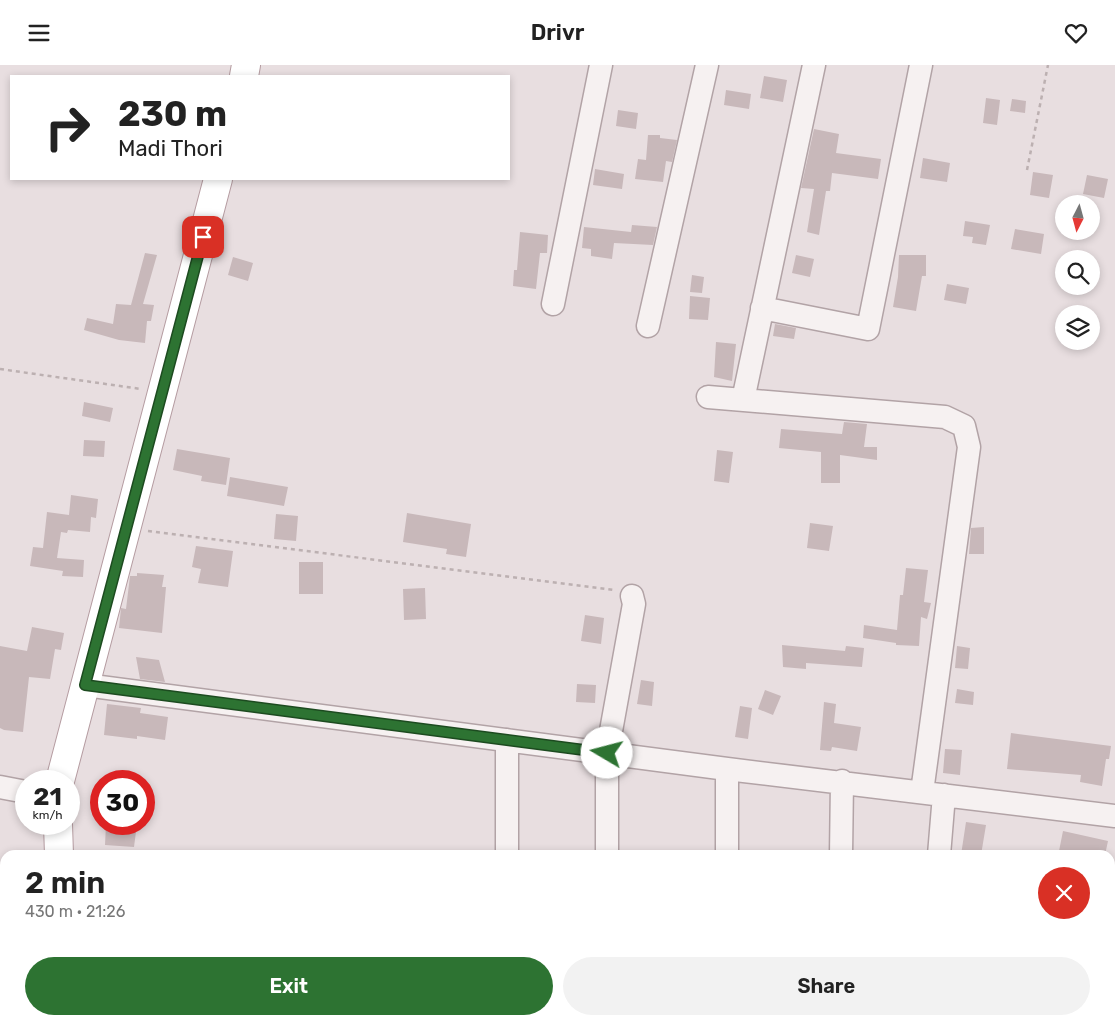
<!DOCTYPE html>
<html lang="en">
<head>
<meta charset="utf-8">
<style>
  :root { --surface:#fff; --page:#f2f2f2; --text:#222; --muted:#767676; --accent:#2d7332 }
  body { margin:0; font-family:Rubik,sans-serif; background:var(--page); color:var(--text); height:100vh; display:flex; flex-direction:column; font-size:19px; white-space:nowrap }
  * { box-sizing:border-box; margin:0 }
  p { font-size:16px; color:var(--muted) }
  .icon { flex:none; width:28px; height:28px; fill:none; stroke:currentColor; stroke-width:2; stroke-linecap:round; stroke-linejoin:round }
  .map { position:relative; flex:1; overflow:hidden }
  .details { position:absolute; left:0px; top:785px; width:1115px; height:175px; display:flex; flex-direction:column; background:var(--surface); border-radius:15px 15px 0 0; box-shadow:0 2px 8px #0003 }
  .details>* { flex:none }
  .banner { position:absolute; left:10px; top:10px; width:500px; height:105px; border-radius:0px; box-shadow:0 2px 8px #0003; background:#fff; color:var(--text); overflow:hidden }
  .needle { width:32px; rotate:186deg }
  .buttons { position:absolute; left:1055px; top:130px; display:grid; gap:10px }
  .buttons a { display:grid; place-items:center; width:45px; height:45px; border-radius:50%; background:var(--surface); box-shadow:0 2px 8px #0003; font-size:25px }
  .speed { position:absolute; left:15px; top:705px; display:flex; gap:10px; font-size:25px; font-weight:700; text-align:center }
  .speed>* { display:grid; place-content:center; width:65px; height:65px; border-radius:50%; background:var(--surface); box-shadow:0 2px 8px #0003; line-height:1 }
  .speed small { font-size:12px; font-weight:400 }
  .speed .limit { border:8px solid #d22; background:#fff; color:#111 }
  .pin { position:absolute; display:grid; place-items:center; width:42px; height:42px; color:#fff; margin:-21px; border-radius:10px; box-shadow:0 2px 8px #0006 }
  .me { position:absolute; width:55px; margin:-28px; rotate:278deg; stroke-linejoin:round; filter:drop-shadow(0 0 4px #0008) }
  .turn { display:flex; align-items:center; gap:18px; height:105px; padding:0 25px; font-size:22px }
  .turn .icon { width:65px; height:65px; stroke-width:2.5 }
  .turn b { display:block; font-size:35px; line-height:42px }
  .round { display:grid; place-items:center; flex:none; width:52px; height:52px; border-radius:26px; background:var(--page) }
  .overview { display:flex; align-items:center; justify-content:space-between; height:85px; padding:0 25px }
  h1 { font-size:30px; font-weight:600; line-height:38px }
  .action { display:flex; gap:10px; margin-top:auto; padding:10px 25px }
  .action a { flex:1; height:58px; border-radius:30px; background:var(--accent); color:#fff; font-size:20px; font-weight:600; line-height:58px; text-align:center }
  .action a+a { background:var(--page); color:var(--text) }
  header { display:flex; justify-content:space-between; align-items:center; height:65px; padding:0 25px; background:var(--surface); font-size:22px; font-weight:600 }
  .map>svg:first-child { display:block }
</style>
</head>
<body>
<header><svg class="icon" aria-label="menu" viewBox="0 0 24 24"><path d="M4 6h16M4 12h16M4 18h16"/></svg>Drivr<svg class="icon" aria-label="heart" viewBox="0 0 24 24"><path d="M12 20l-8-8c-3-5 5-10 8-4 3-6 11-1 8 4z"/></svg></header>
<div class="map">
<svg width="1115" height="960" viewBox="0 0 1115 960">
  <rect width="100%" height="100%" fill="#e8dee0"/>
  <path fill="#c8b8ba" d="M 764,11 L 787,15 L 783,37 L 760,33 Z
    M 726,25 L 751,29 L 749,44 L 724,40 Z
    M 986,33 L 1000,35 L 997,60 L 983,58 Z
    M 1012,34 L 1026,36 L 1025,48 L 1010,46 Z
    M 618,45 L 638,48 L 636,64 L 616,61 Z
    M 814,64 L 839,69 L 836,88 L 881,94 L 878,114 L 832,108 L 830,126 L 826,126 L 819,170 L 807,167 L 814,124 L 801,123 Z
    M 648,70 L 660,70 L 660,73 L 677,75 L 672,97 L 666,96 L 663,117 L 635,114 L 638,94 L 646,95 Z
    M 923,93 L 950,98 L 947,117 L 920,113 Z
    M 595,104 L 624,109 L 622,124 L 593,120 Z
    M 1033,107 L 1053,110 L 1049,133 L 1030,130 Z
    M 1087,110 L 1108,114 L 1104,133 L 1083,129 Z
    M 965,156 L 990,160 L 986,180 L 972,178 L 973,172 L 963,171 Z
    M 632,160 L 657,162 L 653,180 L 614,178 L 612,194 L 591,191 L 591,184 L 582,183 L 584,162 L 631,167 Z
    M 1015,164 L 1044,169 L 1041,189 L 1011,184 Z
    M 520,167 L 548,170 L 547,188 L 540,188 L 536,224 L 513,221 L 514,205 L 517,205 Z
    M 145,188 L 157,190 L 143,239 L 154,240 L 151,256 L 147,256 L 145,278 L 119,275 L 84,265 L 87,253 L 113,259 L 116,239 L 131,240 Z
    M 796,190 L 814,194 L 810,212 L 792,208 Z
    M 899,190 L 926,190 L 926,211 L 922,211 L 916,246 L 893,242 L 898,212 Z
    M 233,192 L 253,198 L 248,216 L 228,210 Z
    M 692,210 L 704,212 L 702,228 L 690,227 Z
    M 947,219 L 969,223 L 966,239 L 944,235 Z
    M 690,231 L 710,233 L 708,255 L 689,254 Z
    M 775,259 L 796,263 L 794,274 L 773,271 Z
    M 716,277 L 736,279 L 732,316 L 714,312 Z
    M 84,337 L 113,343 L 110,357 L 82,351 Z
    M 844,357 L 867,359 L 864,382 L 877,382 L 877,395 L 840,390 L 840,418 L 821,418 L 821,387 L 779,383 L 781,364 L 842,369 Z
    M 84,375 L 105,376 L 104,392 L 83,391 Z
    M 177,384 L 230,393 L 226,420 L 201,416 L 202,411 L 173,405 Z
    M 717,385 L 733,387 L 729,418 L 714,416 Z
    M 230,412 L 288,422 L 284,441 L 227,431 Z
    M 71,430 L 98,434 L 96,453 L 91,452 L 90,467 L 68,465 L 67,468 L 61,467 L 57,493 L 84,495 L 83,512 L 62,511 L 63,506 L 30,501 L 33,482 L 43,483 L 47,447 L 69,450 Z
    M 407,448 L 471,459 L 466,492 L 446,489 L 447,484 L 403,477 Z
    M 276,449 L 298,451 L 296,476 L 274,474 Z
    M 810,458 L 833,461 L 829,486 L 807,483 Z
    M 984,462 L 984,489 L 969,489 L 971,463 Z
    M 196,481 L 233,486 L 228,522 L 198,518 L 201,504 L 192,502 Z
    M 299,497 L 323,497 L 323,529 L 299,529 Z
    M 906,503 L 928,505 L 924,537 L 931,538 L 927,554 L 921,552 L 919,581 L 896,580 L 896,578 L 863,573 L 864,560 L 897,565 L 900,530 L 903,530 Z
    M 137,508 L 164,510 L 162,522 L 166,522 L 162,568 L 119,563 L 121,543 L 126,544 L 130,511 L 137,511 Z
    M 425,523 L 426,554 L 404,555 L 403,524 Z
    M 585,550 L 604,553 L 601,579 L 581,576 Z
    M 32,562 L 64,568 L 61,585 L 55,584 L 50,614 L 29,612 L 23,667 L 4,665 L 0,663 L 0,581 L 27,586 Z
    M 782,580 L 845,586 L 846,581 L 864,583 L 862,602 L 806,598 L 806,604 L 783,602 Z
    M 957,581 L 970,583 L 968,604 L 955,603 Z
    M 136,592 L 159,595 L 165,617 L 140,614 Z
    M 641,615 L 654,617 L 652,641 L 637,639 Z
    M 577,619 L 596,620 L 595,638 L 576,637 Z
    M 957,624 L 974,627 L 973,640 L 955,638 Z
    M 765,625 L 781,631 L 773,650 L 758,644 Z
    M 824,637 L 836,639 L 834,658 L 861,662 L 857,686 L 832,682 L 831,686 L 820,685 Z
    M 107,639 L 141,643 L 140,648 L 168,652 L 165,675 L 137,671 L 137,674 L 104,670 Z
    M 740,641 L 752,643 L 748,674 L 735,672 Z
    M 1011,668 L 1111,681 L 1109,694 L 1106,694 L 1102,721 L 1080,717 L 1081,710 L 1007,704 Z
    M 945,684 L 962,685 L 960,710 L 943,708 Z
    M 966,757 L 986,760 L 981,790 L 961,790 Z
    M 106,759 L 137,759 L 134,782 L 105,780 Z
    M 1063,766 L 1108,776 L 1105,790 L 1077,790 L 1059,786 Z"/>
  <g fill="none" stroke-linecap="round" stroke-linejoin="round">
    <g stroke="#b2a3a6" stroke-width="25">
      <path id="minor" d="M 553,239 L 601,0
        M 762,243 L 868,264 L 921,0
        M 648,261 L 707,0
        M 708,332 L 945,352 L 964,361 L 969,382 L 922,727
        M 743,335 L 814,0
        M 85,620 L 727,704 L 1115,751
        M 0,722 L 26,727
        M 507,790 L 507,675
        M 607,790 L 607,688 L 634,539 L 632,531
        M 727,790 L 727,704
        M 841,790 L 842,716
        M 939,790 L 944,730
        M 506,960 L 506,955
        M 607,960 L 607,955
        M 726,960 L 726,955
        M 838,960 L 838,955
        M 928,960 L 928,955"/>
    </g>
    <g stroke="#b59ca1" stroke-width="30">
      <path id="major" d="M 244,11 L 246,0
        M 60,716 L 218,114
        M 58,759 L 59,790
        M 68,955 L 68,960"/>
    </g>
    <path stroke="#bcb0b1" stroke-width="2.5" stroke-dasharray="4 4" stroke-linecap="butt" d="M 1027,105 L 1048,0
      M 0,304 L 141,324
      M 148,466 L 614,525"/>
    <use href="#minor" stroke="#f6f1f1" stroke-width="22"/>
    <use href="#major" stroke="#fff" stroke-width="28"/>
  </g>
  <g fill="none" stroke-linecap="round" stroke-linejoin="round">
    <g stroke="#1d4b20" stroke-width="12">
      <path id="route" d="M 203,172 L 85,620 L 607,688"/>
    </g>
    <use href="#route" stroke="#2d7332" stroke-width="9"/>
  </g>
</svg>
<div class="buttons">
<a><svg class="needle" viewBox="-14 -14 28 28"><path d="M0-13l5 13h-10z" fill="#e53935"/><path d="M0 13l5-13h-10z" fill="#767676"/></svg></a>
<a><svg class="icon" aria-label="search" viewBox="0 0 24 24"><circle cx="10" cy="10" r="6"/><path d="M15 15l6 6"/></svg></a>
<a><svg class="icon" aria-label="layers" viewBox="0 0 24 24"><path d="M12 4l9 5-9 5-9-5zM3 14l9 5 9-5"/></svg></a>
</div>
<div class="speed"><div>21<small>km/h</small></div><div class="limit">30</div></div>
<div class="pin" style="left:203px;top:172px;background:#d93025"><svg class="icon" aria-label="arrive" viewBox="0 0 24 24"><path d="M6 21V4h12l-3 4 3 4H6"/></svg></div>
<svg class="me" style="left:607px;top:688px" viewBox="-20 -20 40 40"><circle r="19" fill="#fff"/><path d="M0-13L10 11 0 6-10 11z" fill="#2d7332"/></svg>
<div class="banner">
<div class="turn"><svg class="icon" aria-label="right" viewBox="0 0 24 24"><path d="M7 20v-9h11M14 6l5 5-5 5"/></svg><div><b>230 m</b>Madi Thori</div></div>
</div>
<section class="details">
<div class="overview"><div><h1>2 min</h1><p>430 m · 21:26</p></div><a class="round" style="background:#d93025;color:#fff"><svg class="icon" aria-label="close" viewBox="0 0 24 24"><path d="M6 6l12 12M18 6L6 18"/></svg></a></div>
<div class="action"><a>Exit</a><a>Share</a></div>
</section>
</div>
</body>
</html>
